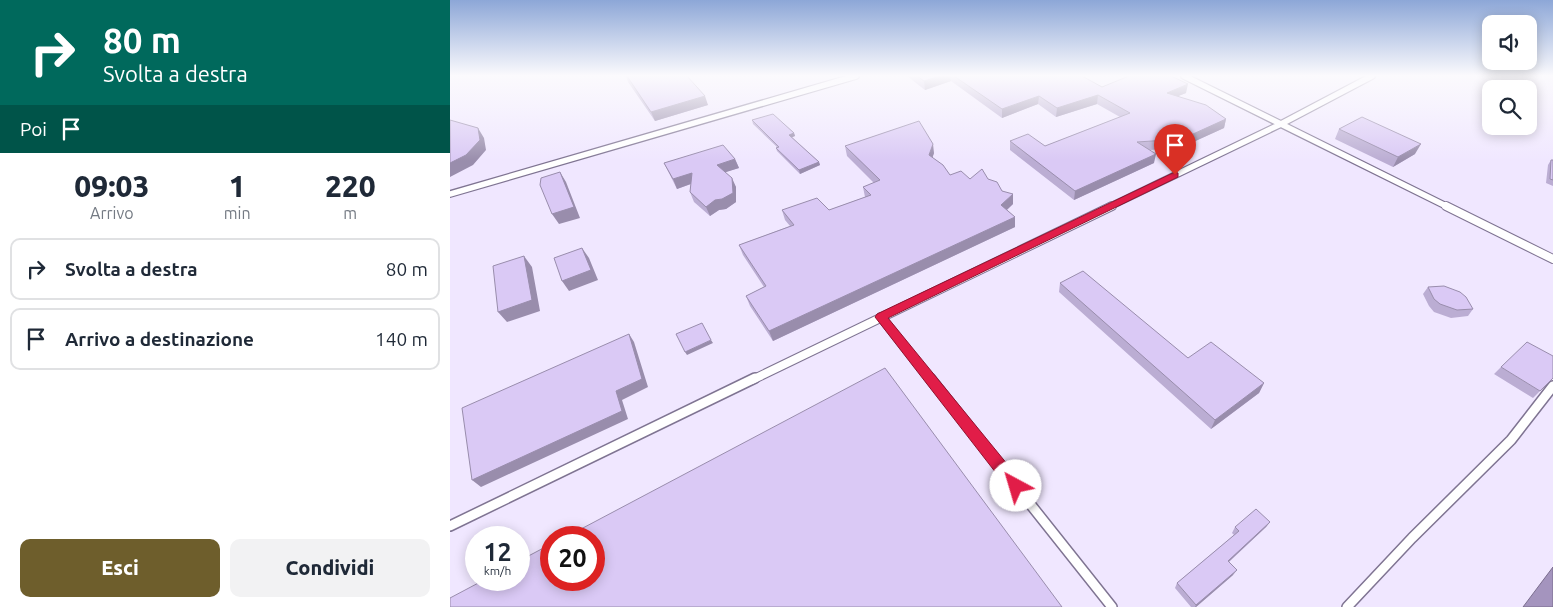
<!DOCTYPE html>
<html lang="it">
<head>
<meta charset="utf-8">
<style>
  :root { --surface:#fff; --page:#f2f2f3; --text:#1f2937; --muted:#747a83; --line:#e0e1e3; --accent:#6e5e2c }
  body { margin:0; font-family:Ubuntu,sans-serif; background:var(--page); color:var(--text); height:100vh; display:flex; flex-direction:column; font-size:19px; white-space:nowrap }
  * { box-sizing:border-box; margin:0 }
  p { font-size:16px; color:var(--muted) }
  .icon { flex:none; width:28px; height:28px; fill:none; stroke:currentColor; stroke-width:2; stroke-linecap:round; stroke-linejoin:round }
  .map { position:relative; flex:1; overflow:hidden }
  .panel { display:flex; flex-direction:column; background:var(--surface); width:450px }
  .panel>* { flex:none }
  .hud { background:#00695c; color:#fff; overflow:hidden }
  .buttons { position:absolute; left:1032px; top:15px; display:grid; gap:10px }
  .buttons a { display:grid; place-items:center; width:55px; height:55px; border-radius:10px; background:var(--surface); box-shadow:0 2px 12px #0003; font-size:25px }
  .speed { position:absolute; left:15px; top:526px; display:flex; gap:10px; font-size:25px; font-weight:700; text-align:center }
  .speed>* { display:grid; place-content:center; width:65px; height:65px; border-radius:50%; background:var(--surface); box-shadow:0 2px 12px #0003; line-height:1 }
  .speed small { font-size:12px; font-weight:400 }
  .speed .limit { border:8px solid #d22; background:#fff; color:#111 }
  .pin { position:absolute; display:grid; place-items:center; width:42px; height:42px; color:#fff; margin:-51px -21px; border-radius:50% 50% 50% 0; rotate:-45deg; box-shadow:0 0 5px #0007 }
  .pin .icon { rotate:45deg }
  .me { position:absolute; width:55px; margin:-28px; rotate:321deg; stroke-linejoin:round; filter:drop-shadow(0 0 4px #0008) }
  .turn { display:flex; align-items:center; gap:18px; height:105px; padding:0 20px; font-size:22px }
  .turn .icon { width:65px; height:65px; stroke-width:2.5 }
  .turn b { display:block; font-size:35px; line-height:42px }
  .then { display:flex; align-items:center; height:48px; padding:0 20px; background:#0003; gap:10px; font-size:19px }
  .eta { display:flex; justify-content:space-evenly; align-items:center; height:85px; text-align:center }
  .eta b { font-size:30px; font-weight:800; line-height:35px }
  .cta { display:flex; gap:10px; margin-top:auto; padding:10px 20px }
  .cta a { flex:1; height:58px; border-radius:10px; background:var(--accent); color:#fff; font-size:20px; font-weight:800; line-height:58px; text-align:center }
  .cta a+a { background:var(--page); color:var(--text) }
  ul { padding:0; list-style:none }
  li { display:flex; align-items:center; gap:15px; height:62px; margin:0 10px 8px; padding:0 10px; border:2px solid var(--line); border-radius:10px }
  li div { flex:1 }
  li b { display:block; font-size:19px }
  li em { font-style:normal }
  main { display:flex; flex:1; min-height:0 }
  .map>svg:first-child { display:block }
</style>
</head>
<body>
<main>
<section class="panel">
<div class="hud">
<div class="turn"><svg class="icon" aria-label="right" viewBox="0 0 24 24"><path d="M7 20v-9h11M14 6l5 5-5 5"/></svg><div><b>80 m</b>Svolta a destra</div></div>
<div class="then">Poi<svg class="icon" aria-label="arrive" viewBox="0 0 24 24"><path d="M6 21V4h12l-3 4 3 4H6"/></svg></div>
</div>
<div class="eta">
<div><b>09:03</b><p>Arrivo</p></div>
<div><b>1</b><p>min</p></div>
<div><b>220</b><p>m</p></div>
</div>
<ul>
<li><svg class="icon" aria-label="right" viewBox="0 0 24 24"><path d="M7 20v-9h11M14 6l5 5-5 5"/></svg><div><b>Svolta a destra</b></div><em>80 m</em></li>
<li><svg class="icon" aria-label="arrive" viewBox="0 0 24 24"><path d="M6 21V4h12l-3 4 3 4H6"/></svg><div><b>Arrivo a destinazione</b></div><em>140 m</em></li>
</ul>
<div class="cta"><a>Esci</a><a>Condividi</a></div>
</section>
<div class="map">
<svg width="1103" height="607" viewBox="0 0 1103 607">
  <rect width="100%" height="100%" fill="#f6f4fa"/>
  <path fill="#f0e7ff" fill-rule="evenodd" d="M 0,76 L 1103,76 L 1103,567 L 1073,607 L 0,607 ZM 1041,89 L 1079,89 L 1079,126 L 1041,126 ZM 26,538 L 69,538 L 69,580 L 26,580 ZM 101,538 L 144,538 L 144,580 L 101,580 Z"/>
  <path fill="#a494be" stroke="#796c8d" d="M 1103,567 L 1103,607 L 1073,607 Z"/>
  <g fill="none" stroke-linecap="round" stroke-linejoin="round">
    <g stroke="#7f7492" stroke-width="8">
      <path id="service-far2" d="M 734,76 L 998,207
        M 0,194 L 406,76
        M 659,207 L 831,124 L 922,76"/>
    </g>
    <g stroke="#7f7492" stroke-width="10">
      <path id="service-far1" d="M 996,206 L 1103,259
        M 431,317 L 481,380
        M 302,380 L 662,206"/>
    </g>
    <g stroke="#7f7492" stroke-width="12">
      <path id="service" d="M 480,378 L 662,607
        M 0,526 L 305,378
        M 897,607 L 962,538 L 1061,440 L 1103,386"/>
    </g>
    <use href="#service-far2" stroke="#fff" stroke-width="5.5"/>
    <use href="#service-far1" stroke="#fff" stroke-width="8"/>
    <use href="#service" stroke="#fff" stroke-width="9"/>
  </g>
  <path fill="#bbadd3" d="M 176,76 L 237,76 L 258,105 L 205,121 L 178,82 Z
    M 457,76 L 632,76 L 652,87 L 736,93 L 728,96 L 776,119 L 774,128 L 730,148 L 700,150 L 704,163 L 624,200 L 560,150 L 560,141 L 595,146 L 670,117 L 647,104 L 606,117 L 588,104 L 552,118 L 501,81 L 475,90 Z
    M 302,120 L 344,133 L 345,136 L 342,137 L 369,162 L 370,165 L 350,174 L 327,151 L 326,148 L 327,147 L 303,124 Z
    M 889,129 L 965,154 L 943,167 L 885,139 Z
    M 395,146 L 484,153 L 482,158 L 500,175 L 520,179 L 538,179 L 552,191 L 563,204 L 557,210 L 565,217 L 565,227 L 323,341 L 300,306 L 296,296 L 314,287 L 293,255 L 289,245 L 340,226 L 335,220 L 332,210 L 379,210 L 415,197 L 413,187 L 424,183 L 397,156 Z
    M 285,159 L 289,168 L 275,172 L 286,187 L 286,202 L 276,209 L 269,210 L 260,216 L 244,202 L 240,192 L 241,184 L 227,189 L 214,163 Z
    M 1101,160 L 1103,160 L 1103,186 L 1096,183 L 1098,165 Z
    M 610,283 L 738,358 L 814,383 L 809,393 L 761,429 L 609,292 Z
    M 978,287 L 1023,309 L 1018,316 L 1001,318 L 984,312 L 979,306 L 973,294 Z
    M 1051,367 L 1090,391 L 1083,398 L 1044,374 Z
    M 820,522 L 816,527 L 779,562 L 783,575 L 746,607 L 741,607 L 725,588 L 727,583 L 784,535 L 782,533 L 785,527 Z"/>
  <path fill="#998dac" d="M 490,76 L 500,76 L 501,81 L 475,90 L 474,81 Z
    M 738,84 L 736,93 L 716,101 L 717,93 Z
    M 648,95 L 647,104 L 606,117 L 607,108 Z
    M 255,96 L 258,105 L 205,121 L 201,112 Z
    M 589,96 L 588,104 L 552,118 L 552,109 Z
    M 776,119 L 774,128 L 730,148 L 732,139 Z
    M 28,128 L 34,138 L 36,150 L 23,165 L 0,177 L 0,163 Z
    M 344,133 L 345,136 L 340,138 L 339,135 Z
    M 483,144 L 484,153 L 480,165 L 479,155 Z
    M 971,144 L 965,154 L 943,167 L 948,157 Z
    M 706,154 L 704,163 L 624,200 L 625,191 Z
    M 285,159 L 289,168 L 270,174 L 267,165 Z
    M 369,162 L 370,165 L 350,174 L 349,170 Z
    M 110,172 L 116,182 L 130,218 L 109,224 L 102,214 Z
    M 242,173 L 246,182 L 227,189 L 223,179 Z
    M 282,178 L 286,187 L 286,202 L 276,209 L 269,210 L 260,216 L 256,207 Z
    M 563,194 L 563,204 L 551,215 L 551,205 Z
    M 565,217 L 565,227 L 323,341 L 319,331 Z
    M 132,248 L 139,258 L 148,280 L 119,291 L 112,281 Z
    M 74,256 L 82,267 L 90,311 L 57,322 L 48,312 Z
    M 179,334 L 184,342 L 198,387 L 172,400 L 178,419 L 31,487 L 22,480 Z
    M 261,340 L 263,343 L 237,355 L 235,352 Z
    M 814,383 L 809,393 L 761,429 L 765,420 Z
    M 820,522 L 816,527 L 774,566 L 778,561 Z
    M 787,570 L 783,575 L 746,607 L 745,607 L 746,605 Z"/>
  <path fill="#dac9f5" stroke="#998dac" d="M 177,76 L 237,76 L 255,96 L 201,112 Z
    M 467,76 L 490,76 L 474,81 Z
    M 504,76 L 632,76 L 652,87 L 679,76 L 721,76 L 738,84 L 717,93 L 756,105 L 776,119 L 732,139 L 687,142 L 706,154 L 625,191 L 560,141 L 578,134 L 595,146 L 680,113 L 648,95 L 607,108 L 589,96 L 552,109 Z
    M 323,114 L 344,133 L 339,135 L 369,162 L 349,170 L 326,148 L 329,147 L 302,120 Z
    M 912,117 L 971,144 L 948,157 L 889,129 Z
    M 0,120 L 28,128 L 30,140 L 16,155 L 0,163 Z
    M 469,121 L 483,144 L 479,155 L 493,165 L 500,175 L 511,171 L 520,179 L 532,169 L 538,179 L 547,182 L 552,191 L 563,194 L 551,205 L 565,217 L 319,331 L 296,296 L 316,286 L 289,245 L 344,225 L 332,210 L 367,198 L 379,210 L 421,195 L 413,187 L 430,180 L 395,146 Z
    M 273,145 L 285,159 L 267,165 L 282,178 L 283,193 L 272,199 L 265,200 L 256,207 L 240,192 L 242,173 L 223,179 L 214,163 Z
    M 1101,160 L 1103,160 L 1103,180 L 1100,179 Z
    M 110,172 L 124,207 L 102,214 L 90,185 L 91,178 Z
    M 132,248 L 141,270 L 112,281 L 104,258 Z
    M 74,256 L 82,300 L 48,312 L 43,266 Z
    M 633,271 L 738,358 L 761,342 L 814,383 L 765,420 L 610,283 Z
    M 994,286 L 1010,292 L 1016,297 L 1023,309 L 1007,310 L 990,304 L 984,299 L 978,287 Z
    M 252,323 L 261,340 L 235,352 L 226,334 Z
    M 179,334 L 192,379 L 166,391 L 172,411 L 22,480 L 12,408 Z
    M 1077,342 L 1103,356 L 1103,378 L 1090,391 L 1051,367 Z
    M 435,368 L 612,607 L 0,607 L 0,598 L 34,580 L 69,580 L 69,561 L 101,544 L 101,580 L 144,580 L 144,538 L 114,538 Z
    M 806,509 L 820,522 L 778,561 L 787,570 L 746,605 L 727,583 L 789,531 L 785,527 Z"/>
  <linearGradient id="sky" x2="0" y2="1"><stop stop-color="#8da7d7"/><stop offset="0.47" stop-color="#fbfafd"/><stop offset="1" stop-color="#fbfafd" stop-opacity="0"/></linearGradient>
  <rect width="1103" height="161" fill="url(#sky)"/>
  <path fill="#e11d48" stroke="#92132f" d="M 725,172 L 728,173 L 728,177 L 438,318 L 571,481 L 573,486 L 571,491 L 566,493 L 560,491 L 425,317 L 427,314 Z"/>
</svg>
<div class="buttons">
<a><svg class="icon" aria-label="sound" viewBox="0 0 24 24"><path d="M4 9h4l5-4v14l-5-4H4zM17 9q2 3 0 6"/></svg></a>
<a><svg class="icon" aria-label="search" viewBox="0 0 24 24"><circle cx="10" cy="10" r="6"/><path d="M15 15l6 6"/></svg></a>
</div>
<div class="speed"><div>12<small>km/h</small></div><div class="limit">20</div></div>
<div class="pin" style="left:725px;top:175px;background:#d93025"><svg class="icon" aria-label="arrive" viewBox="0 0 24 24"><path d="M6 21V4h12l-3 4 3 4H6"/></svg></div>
<svg class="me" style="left:566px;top:486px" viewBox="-20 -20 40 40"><circle r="19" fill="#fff"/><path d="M0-13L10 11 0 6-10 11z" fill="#e11d48"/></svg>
</div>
</main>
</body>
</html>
